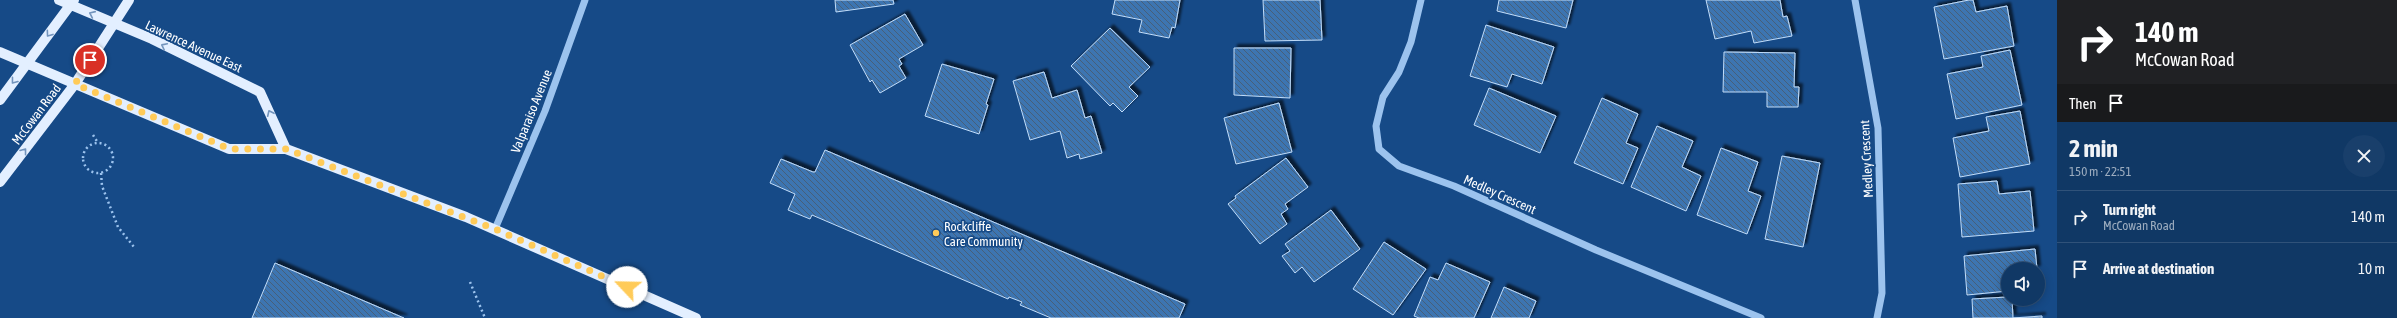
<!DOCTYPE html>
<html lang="en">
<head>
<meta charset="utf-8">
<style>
  :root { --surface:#103865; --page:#193f6b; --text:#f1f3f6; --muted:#9cacbf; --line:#305279 }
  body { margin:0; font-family:"Asap Condensed",sans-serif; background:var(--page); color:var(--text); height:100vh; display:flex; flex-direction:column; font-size:15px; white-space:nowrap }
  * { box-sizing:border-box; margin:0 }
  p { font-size:13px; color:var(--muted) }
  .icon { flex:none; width:22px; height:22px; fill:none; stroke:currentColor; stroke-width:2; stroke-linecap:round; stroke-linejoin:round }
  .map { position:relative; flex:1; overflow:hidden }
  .panel { display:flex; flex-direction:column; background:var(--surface); width:340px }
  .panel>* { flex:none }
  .hud { background:#202124; color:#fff; overflow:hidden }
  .fabs { position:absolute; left:2001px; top:262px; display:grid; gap:8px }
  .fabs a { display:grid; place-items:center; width:44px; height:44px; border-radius:50%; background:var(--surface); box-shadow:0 2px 10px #0003,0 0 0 1px var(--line); font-size:20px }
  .pin { position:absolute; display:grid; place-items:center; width:34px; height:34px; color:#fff; margin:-17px; border:2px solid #fff; border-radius:50%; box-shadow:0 1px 4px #0007 }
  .me { position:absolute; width:44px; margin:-22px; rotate:294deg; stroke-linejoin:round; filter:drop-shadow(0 0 3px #0008) }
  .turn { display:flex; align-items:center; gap:14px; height:84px; padding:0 12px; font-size:18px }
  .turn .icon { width:52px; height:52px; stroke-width:2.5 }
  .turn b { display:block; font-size:28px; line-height:34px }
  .then { display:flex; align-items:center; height:38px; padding:0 12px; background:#0003; gap:8px; font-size:15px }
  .round { display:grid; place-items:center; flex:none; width:42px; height:42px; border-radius:21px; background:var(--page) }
  .overview { display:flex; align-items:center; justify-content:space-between; height:68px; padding:0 12px }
  h1 { font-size:24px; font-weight:700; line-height:30px }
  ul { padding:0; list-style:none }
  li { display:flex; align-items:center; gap:12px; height:52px; padding:0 12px; border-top:1px solid var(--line) }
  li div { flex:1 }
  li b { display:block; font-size:15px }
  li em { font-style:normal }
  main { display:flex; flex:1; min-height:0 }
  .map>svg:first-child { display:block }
</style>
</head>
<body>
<main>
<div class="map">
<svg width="2057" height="318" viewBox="0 0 2057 318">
  <defs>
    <pattern id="building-back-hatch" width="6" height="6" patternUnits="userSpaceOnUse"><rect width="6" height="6" fill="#3e74b1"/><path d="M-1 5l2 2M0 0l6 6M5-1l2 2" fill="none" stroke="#465e79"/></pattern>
    <filter id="shadow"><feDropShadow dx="3.5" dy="-3.5" stdDeviation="1" flood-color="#0009"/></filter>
  </defs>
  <rect width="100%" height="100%" fill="#164a87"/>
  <path fill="url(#building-back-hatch)" stroke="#c1ddfa" filter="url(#shadow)" d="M 835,0 L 893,0 L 894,4 L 836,12 Z
    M 1115,0 L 1180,0 L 1175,28 L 1172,27 L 1169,38 L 1139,32 L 1142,20 L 1112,14 Z
    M 1263,0 L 1320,0 L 1322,40 L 1265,41 Z
    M 1499,0 L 1573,0 L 1566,28 L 1497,11 Z
    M 1706,0 L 1780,0 L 1783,17 L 1787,16 L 1792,36 L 1754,43 L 1751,31 L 1715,39 Z
    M 1969,0 L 1973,0 L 1976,12 L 2007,6 L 2014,46 L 1944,59 L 1934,7 Z
    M 905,14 L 923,45 L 899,59 L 902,64 L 899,66 L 906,78 L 880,93 L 872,80 L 870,82 L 850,45 Z
    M 1486,25 L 1554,47 L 1542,84 L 1512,74 L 1507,87 L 1470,76 Z
    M 1110,28 L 1150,67 L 1129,87 L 1138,96 L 1122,112 L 1113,103 L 1110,106 L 1071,66 Z
    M 1234,48 L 1291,48 L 1290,98 L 1234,95 Z
    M 2010,50 L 2022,105 L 1956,119 L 1947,74 L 1983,67 L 1981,56 Z
    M 1724,52 L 1795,53 L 1794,87 L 1799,87 L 1798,107 L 1767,107 L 1767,92 L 1723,92 Z
    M 942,64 L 994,79 L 986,104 L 988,105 L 979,134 L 925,116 Z
    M 1044,72 L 1052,98 L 1077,90 L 1085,118 L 1091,116 L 1102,153 L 1080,159 L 1079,154 L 1067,158 L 1060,131 L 1030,140 L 1013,81 Z
    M 1489,88 L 1556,116 L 1540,153 L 1474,125 Z
    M 1602,98 L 1638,114 L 1626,143 L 1638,148 L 1623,184 L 1574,163 Z
    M 1279,103 L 1292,152 L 1236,164 L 1224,118 Z
    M 2020,111 L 2030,164 L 1960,177 L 1953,138 L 1989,131 L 1986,117 Z
    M 1657,126 L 1693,141 L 1682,167 L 1701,176 L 1686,211 L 1631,187 Z
    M 1721,148 L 1758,162 L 1748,191 L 1761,196 L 1747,234 L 1697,215 Z
    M 825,150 L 1185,304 L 1179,318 L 1051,318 L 1020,305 L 1022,302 L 1009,297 L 1008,299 L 812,215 L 810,219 L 788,210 L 795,194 L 770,183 L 781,159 L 813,172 L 815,172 Z
    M 1782,156 L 1820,163 L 1803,247 L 1765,239 Z
    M 1286,158 L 1308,187 L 1285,204 L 1288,209 L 1281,214 L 1287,224 L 1260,244 L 1228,204 L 1236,198 L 1235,196 Z
    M 1997,181 L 1999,194 L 2030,191 L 2034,231 L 1962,237 L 1958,184 Z
    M 1331,210 L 1360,249 L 1314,282 L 1302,267 L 1295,273 L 1282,256 L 1290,251 L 1285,244 Z
    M 1384,242 L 1426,269 L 1393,315 L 1353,289 Z
    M 2035,249 L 2037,269 L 2008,269 L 2008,291 L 1967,295 L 1964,256 Z
    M 275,263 L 404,318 L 252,318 Z
    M 1446,263 L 1490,282 L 1474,318 L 1419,318 L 1414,316 L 1430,277 L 1438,280 Z
    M 1504,287 L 1536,301 L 1529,318 L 1491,318 Z
    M 2008,297 L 2012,299 L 2013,318 L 2042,316 L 2042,318 L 1973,318 L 1972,299 Z"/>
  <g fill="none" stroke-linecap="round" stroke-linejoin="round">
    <path stroke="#9cc3ee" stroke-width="2.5" stroke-dasharray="2 3" stroke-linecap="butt" d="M 93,135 L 98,143
      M83 158a15 15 0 1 1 30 0a15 15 0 1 1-30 0Z
      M 101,173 L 102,186 L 118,227 L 134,247
      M 470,282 L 485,318"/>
    <path stroke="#9cc3ee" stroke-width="7" d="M 1421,0 L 1411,42 L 1399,72 L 1383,97 L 1376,126 L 1379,149 L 1399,166 L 1454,186 L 1596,250 L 1761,318
      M 1855,0 L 1878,128 L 1882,293 L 1877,318
      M 495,229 L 545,111 L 585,0"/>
    <path stroke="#e3efff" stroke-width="10" d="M 59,0 L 152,39 L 260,92 L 286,149
      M 0,52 L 229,149 L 286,149 L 466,217 L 696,318
      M 0,100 L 74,0
      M 0,182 L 75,84 L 129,0"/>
  </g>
  <defs><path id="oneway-chevron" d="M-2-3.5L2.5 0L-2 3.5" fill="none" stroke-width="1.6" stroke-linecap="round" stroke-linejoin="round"/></defs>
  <g stroke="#7294bd">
    <use href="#oneway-chevron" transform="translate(92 14) rotate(-156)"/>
    <use href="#oneway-chevron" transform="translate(49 34) rotate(126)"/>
    <use href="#oneway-chevron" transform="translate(164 46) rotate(-154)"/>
    <use href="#oneway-chevron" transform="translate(14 81) rotate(128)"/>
    <use href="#oneway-chevron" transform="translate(270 113) rotate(-115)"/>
    <use href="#oneway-chevron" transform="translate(24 151) rotate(-52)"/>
  </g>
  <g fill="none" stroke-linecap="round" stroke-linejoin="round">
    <path stroke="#ffcb59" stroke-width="7" stroke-dasharray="0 12.6" d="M 90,60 L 75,84 L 230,149 L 286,149 L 495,229 L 627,287"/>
  </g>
  <circle fill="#ffcb59" stroke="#164a87" stroke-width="1.5" cx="936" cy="233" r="4"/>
  <g text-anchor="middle" stroke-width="3.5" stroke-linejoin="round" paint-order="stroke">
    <g font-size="13" fill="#fff" stroke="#164a87">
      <text transform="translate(194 46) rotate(25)" y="5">Lawrence Avenue East</text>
      <text transform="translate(531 111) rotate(-68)" y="5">Valparaiso Avenue</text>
      <text transform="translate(36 114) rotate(-53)" y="5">McCowan Road</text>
      <text transform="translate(1866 159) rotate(-93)" y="5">Medley Crescent</text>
      <text transform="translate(1500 194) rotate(24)" y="5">Medley Crescent</text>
    </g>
    <g font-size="13" fill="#fff" stroke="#164a87" text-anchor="start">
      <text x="944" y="231">Rockcliffe<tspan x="944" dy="15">Care Community</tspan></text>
    </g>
  </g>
</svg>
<div class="fabs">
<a><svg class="icon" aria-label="sound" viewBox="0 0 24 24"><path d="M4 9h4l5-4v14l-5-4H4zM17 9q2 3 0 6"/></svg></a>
</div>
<div class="pin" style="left:90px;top:60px;background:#d93025"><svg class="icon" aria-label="arrive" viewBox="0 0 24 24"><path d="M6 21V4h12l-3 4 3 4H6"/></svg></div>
<svg class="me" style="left:627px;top:287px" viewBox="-20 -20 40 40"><circle r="19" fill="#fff"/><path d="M0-13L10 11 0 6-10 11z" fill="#ffcb59"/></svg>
</div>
<section class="panel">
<div class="hud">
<div class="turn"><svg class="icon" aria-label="right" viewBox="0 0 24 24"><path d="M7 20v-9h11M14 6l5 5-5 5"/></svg><div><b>140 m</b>McCowan Road</div></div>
<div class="then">Then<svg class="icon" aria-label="arrive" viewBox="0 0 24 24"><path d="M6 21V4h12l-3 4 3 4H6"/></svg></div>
</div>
<div class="overview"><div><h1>2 min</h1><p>150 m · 22:51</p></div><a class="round"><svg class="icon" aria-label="close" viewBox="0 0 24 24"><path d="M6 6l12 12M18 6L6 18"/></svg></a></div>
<ul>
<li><svg class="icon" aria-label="right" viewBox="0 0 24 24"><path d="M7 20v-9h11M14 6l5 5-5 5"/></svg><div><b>Turn right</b><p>McCowan Road</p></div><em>140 m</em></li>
<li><svg class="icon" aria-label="arrive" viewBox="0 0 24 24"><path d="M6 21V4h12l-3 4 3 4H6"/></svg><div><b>Arrive at destination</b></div><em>10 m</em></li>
</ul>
</section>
</main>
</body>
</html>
